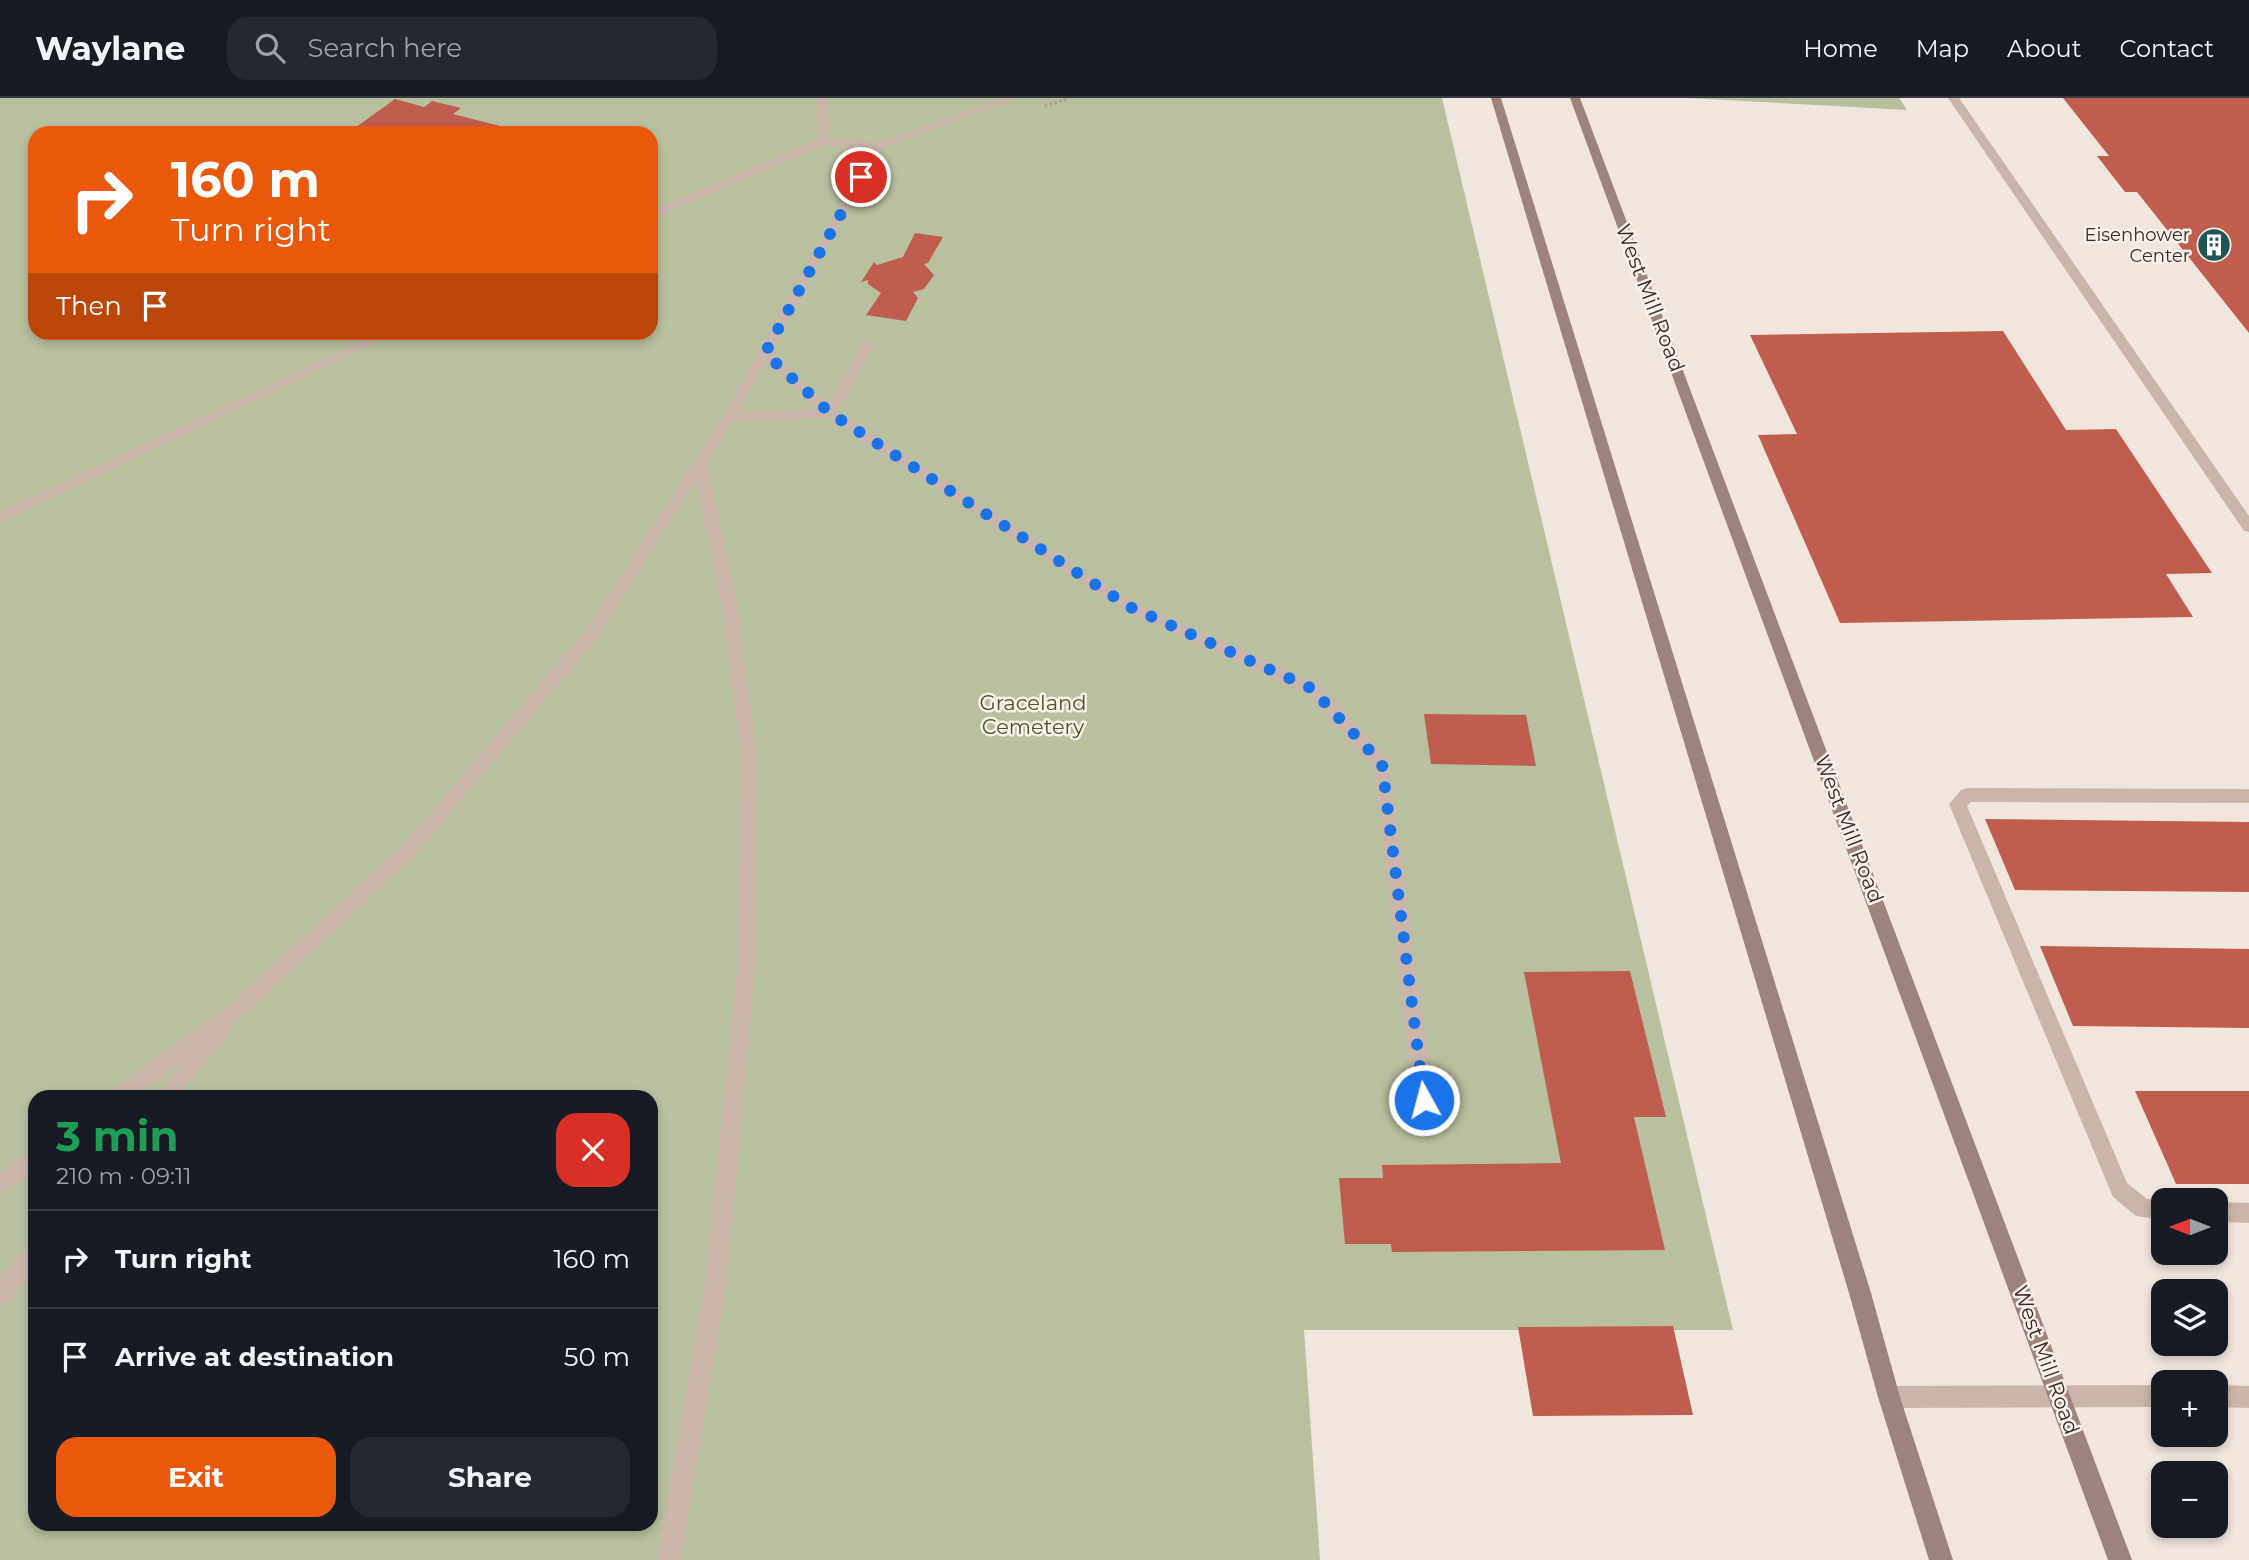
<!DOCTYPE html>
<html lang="en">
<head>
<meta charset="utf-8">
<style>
  :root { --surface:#171b24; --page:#242831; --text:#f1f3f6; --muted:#9ea1a6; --line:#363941; --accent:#ea580c }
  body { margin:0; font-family:Montserrat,sans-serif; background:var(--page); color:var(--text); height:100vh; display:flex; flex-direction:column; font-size:26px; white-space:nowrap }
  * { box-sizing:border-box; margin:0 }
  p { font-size:23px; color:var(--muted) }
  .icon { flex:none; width:38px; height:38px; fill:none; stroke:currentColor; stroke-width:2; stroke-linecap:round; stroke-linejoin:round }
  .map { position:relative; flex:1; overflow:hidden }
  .drawer { position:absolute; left:28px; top:992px; width:630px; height:441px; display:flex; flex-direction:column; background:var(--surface); border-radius:21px; box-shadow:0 4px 10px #0003 }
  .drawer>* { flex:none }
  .top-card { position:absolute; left:28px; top:28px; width:630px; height:214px; border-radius:21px; box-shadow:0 4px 10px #0003; background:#ea580c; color:#fff; overflow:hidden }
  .needle { width:46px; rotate:270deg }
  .tools { position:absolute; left:2151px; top:1090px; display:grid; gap:14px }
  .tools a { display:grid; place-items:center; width:77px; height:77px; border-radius:14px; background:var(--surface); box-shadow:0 4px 10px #0003; font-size:35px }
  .pin { position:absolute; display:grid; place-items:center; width:60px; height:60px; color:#fff; margin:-30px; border:4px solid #fff; border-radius:50%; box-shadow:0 2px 7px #0007 }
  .me { position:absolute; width:77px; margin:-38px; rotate:353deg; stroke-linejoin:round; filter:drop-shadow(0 0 5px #0008) }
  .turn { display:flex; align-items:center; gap:24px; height:147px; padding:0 28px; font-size:32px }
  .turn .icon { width:91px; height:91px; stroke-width:2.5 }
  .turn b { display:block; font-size:49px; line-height:60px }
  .then { display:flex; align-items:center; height:66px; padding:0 28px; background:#0003; gap:14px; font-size:26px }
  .round { display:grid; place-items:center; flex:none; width:74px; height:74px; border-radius:21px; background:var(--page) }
  .headline { display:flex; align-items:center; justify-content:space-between; height:119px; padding:0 28px }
  h1 { font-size:42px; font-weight:700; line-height:52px; color:#1e9e55 }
  .primary-button { display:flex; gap:14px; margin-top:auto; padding:14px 28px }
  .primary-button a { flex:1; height:80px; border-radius:21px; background:var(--accent); color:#fff; font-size:28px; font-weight:700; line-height:80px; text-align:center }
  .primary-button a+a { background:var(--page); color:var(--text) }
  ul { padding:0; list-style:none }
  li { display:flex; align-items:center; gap:21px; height:98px; padding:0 28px; border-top:2px solid var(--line) }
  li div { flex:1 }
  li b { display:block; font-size:26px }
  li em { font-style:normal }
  header { display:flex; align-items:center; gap:42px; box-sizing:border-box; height:98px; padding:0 35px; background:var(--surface); border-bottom:2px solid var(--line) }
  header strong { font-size:33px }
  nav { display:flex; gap:38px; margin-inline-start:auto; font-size:24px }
  .search { width:490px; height:63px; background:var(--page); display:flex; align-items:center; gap:18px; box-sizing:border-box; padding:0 24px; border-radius:21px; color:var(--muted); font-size:26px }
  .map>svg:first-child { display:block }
</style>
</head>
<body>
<header>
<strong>Waylane</strong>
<div class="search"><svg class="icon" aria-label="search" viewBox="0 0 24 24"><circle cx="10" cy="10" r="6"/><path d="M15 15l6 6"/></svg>Search here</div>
<nav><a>Home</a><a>Map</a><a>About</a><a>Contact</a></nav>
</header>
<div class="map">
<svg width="2249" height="1462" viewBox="0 0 2249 1462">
  <rect width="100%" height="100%" fill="#f1e6de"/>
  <path fill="#b8c09f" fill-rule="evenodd" d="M 0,0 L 1442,0 L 1733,1232 L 1304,1232 L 1320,1462 L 0,1462 ZM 35,35 L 651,35 L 651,234 L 35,234 ZM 35,999 L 651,999 L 651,1426 L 35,1426 Z
    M 1687,0 L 1899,0 L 1907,12 Z"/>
  <path fill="#bf5d4e" d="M 2063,0 L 2249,0 L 2249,235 L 2137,94 L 2125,94 L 2097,58 L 2109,58 Z
    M 395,1 L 424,9 L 432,3 L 461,10 L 453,16 L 512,31 L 507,35 L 348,35 Z
    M 915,135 L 943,139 L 928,165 L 924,166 L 934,177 L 924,191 L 913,194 L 918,200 L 906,223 L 866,217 L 881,195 L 868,186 L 868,182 L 861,184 L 874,164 L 877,167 L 903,159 Z
    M 2003,233 L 2066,332 L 2116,331 L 2212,475 L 2166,476 L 2193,519 L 1840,525 L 1758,337 L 1797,336 L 1750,237 Z
    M 1424,616 L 1526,617 L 1536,668 L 1431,666 Z
    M 1985,721 L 2249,724 L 2249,794 L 2015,792 Z
    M 2040,848 L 2249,851 L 2249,930 L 2073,928 Z
    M 1630,873 L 1666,1019 L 1634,1019 L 1665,1152 L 1392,1154 L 1391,1146 L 1345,1146 L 1339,1080 L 1383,1080 L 1382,1067 L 1561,1065 L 1524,874 Z
    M 2135,993 L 2249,993 L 2249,1086 L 2176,1086 Z
    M 1673,1228 L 1693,1317 L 1533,1318 L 1518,1229 Z"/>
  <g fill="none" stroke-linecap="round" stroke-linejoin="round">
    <path stroke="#b59f95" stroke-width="3.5" stroke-dasharray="2.5 2.5" stroke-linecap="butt" d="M 1045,8 L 1069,0"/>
    <path fill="#c9b5aa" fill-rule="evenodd" d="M 816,0 L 826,0 L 830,40 L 876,45 L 1003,0 L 1018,0 L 881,51 L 771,254 L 828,306 L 863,243 L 873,243 L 875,246 L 838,314 L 1135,505 L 1317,585 L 1388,661 L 1434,1002 L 1431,1009 L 1424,1012 L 1417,1009 L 1414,1002 L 1374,669 L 1305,595 L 1125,513 L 827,320 L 733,323 L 707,365 L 737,504 L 757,656 L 755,873 L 727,1185 L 681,1462 L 657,1462 L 705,1185 L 737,873 L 741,656 L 721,504 L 696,382 L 597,541 L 416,756 L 246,916 L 229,929 L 228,938 L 177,999 L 155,999 L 182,964 L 135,999 L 109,999 L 112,992 L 232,904 L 404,746 L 585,533 L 723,318 L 870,52 L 826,47 L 651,121 L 651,113 L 819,41 ZM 766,263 L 817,311 L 739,314 Z
      M 381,234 L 399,234 L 0,425 L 0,414 Z
      M 1967,690 L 2249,691 L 2249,705 L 1971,704 L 1967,708 L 2127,1085 L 2147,1101 L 2165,1102 L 2163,1102 L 2163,1122 L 2136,1118 L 2113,1099 L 1949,706 L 1961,692 Z
      M 35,1051 L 35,1074 L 0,1097 L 0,1074 Z
      M 2216,1104 L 2249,1105 L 2249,1125 L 2216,1124 Z
      M 35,1143 L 35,1171 L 8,1204 L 0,1207 L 0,1179 L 27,1146 Z"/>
    <path fill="#c9b5aa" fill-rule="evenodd" d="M 1948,0 L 1959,0 L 2249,418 L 2249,434 L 2244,433 Z
      M 2163,1287 L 2163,1309 L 1889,1310 L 1881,1307 L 1878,1299 L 1881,1291 L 1889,1288 Z
      M 2216,1287 L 2249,1288 L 2249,1310 L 2216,1309 Z"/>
    <path fill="#9c847c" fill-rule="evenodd" d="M 1491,0 L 1501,0 L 1871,1195 L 1900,1299 L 1953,1462 L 1929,1462 L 1878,1299 L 1849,1195 Z
      M 1570,0 L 1580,0 L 2132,1462 L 2108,1462 Z"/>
  </g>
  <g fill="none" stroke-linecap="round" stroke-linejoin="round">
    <path stroke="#1a73e8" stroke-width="12" stroke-dasharray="0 21.6" d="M 861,79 L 765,255 L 830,315 L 1130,509 L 1311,590 L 1382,666 L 1424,1002"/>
  </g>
  <defs>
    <g id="building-disc" transform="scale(1.75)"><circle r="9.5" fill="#215654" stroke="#f9f1ea"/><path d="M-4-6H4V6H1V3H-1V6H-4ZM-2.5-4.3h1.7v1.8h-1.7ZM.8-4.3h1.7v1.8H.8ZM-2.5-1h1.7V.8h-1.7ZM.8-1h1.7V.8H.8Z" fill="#fff"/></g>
  </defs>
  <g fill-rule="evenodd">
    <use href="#building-disc" x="2214" y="147"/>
  </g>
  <g text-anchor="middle" stroke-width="5" stroke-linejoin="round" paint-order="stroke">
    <g font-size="18" fill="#372c2a" stroke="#f9f1ea" text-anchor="end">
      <text x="2190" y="143">Eisenhower<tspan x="2190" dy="21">Center</tspan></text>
    </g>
    <g font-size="21" fill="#372c2a" stroke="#f9f1ea">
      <text transform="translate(1650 200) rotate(69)" y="7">West Mill Road</text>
      <text transform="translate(1849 731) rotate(69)" y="7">West Mill Road</text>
      <text transform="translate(2046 1262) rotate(70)" y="7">West Mill Road</text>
    </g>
    <g font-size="21" fill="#4a542f" stroke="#f9f1ea">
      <text x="1033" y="612">Graceland<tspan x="1033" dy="24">Cemetery</tspan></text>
    </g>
  </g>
</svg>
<div class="tools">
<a><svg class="needle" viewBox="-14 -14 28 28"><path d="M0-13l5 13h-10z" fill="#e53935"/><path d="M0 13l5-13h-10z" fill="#9ea1a6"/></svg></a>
<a><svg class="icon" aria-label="layers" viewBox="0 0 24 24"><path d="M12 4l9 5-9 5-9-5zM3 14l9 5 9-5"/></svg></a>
<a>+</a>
<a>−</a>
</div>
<div class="pin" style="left:861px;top:79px;background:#d93025"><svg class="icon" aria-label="arrive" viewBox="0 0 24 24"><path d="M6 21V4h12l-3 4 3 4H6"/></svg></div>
<svg class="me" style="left:1424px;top:1002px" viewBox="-20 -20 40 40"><circle r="17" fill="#1a73e8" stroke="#fff" stroke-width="3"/><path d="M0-11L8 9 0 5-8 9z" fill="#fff"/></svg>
<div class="top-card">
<div class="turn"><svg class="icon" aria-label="right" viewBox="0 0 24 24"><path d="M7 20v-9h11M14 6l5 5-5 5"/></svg><div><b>160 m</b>Turn right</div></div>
<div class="then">Then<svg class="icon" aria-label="arrive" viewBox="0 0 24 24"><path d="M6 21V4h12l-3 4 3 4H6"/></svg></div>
</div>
<section class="drawer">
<div class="headline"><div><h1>3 min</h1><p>210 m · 09:11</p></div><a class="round" style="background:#d93025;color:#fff"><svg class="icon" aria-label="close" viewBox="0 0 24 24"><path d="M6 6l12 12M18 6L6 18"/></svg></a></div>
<ul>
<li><svg class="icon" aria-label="right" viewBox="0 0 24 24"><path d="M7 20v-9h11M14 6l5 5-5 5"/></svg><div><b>Turn right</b></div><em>160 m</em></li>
<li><svg class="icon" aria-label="arrive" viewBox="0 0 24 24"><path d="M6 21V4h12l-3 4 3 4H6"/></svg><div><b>Arrive at destination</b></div><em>50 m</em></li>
</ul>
<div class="primary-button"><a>Exit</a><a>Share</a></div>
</section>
</div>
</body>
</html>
